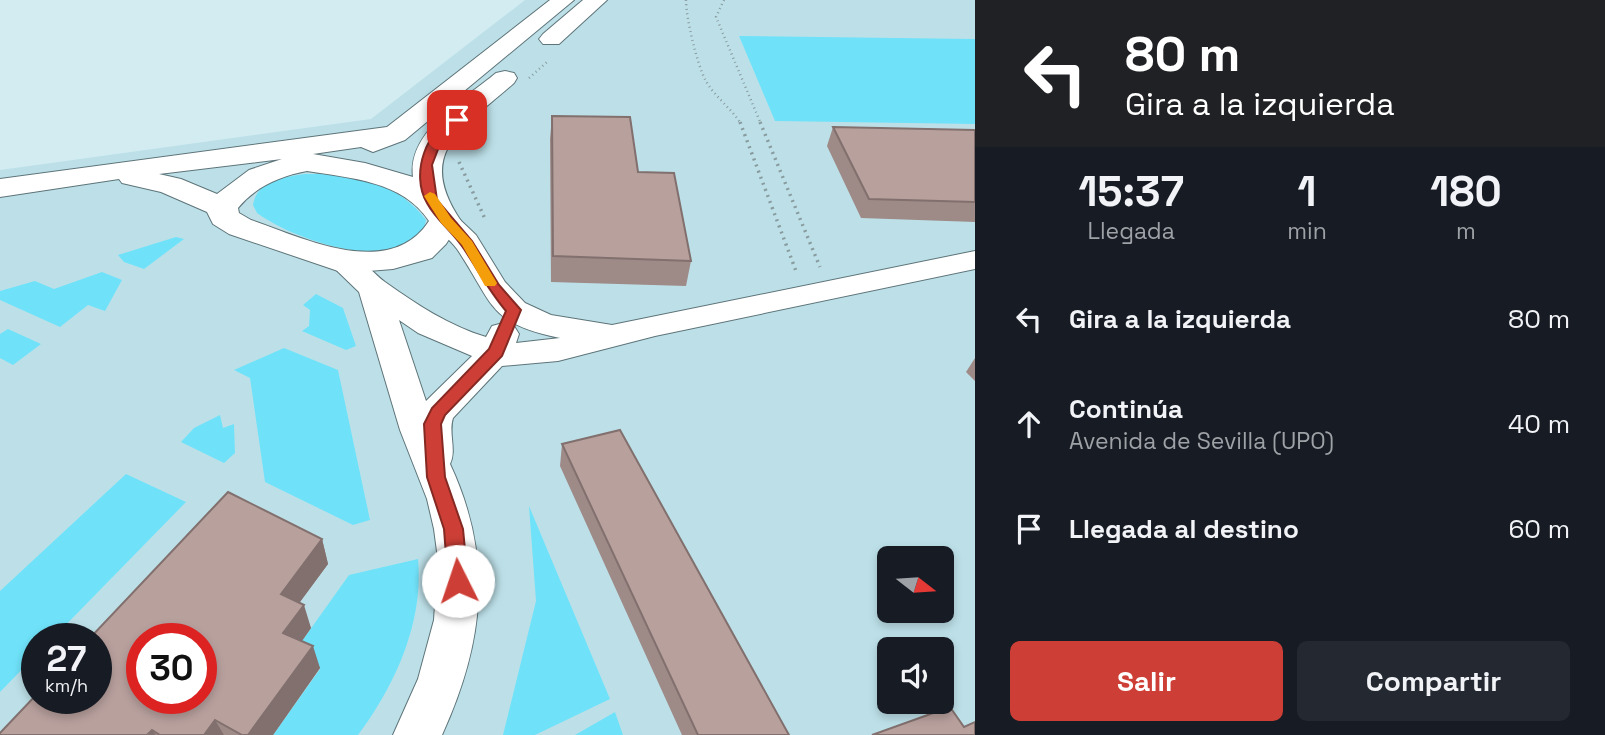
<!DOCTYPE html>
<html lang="es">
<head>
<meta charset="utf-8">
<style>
  :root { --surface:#171b24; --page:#242831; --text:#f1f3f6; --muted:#9ea1a6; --accent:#cd3f36 }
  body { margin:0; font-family:"Space Grotesk",sans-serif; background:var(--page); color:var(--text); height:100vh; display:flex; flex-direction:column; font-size:26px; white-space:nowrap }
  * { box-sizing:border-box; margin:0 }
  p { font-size:23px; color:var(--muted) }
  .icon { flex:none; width:38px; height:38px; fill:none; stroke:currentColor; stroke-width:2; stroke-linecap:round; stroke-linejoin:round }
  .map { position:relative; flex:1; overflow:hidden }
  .side { display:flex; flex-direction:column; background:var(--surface); width:630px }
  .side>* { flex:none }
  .banner { background:#202124; color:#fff; overflow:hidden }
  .needle { width:46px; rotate:107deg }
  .buttons { position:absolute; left:877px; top:546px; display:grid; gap:14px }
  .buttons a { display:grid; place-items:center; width:77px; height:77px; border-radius:10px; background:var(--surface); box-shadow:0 4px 10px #0003; font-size:35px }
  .speed { position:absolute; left:21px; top:623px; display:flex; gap:14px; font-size:35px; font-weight:700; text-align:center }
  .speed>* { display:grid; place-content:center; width:91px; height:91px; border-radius:50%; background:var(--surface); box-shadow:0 4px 10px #0003; line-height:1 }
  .speed small { font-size:18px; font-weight:400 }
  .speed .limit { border:10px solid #d22; background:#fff; color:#111 }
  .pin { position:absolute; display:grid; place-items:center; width:60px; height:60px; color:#fff; margin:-30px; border-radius:14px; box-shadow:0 4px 10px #0006 }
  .me { position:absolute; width:77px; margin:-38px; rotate:356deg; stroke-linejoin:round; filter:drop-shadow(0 0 5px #0008) }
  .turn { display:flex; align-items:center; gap:24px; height:147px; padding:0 35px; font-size:32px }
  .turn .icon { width:91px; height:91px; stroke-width:2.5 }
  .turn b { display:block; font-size:49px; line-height:60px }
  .eta { display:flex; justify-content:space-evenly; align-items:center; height:119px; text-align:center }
  .eta b { font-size:42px; font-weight:700; line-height:49px }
  .cta { display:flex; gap:14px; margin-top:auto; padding:14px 35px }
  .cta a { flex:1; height:80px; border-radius:10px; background:var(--accent); color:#fff; font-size:28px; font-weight:700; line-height:80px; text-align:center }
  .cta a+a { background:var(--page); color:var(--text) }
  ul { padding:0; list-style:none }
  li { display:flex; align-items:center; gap:21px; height:105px; padding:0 35px }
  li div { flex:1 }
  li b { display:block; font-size:26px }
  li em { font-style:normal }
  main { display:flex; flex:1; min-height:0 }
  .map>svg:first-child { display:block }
</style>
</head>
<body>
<main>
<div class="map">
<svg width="975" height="735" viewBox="0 0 975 735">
  <rect width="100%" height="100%" fill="#d2ecf2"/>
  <path fill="#bde0e8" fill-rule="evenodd" d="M 525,0 L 975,0 L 975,735 L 0,735 L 0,170 L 371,119 ZM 889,558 L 942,558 L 942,611 L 889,611 ZM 37,639 L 96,639 L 96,698 L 37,698 ZM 142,639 L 201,639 L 201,698 L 142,698 ZM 889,649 L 942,649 L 942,702 L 889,702 Z"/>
  <path fill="#6fe2f9" d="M 739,36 L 975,39 L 975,124 L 775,121 Z
    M 305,174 C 349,173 399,182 426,220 L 423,232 C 410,240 398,248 383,251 C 348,256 285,234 257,213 L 253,205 C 257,180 284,177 305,174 Z
    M 176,237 L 184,239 L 144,269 L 124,262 L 118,255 Z
    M 102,272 L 122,280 L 105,311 L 88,305 L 60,327 L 0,300 L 0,291 L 35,281 L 54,289 Z
    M 316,294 L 343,308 L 356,346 L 346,350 L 302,331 L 309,326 L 310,310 L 303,305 Z
    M 8,329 L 41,344 L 13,365 L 0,358 L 0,334 Z
    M 284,348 L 338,370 L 370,520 L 353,525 L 265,482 L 250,378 L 234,370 Z
    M 220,415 L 223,428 L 234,424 L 235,453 L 224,463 L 181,442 L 194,428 Z
    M 126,474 L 186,502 L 52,639 L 37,639 L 37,654 L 0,692 L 0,591 Z
    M 529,506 L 610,699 L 535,735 L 503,735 L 536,601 Z
    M 418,559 C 424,622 395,686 358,735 L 273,735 L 320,669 L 292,655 L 349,575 Z
    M 615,712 L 623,735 L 575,735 Z"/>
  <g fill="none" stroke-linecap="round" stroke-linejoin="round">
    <g stroke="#5d7479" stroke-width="2">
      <path id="street" d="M 445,213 L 455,215 L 476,235 L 505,282 L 525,303 L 551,315 L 612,325 L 975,251 L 975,269 L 655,336 L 558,361 L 502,366 L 453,418 C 448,433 457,450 450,464 C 494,558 484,643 442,735 L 393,735 L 418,679 L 434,620 L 438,559 L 434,529 L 427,499 L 400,430 L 359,292 L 329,263 L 334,257 C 341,255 348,253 355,257 C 366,263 375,275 385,282 C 416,304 449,326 486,337 L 492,326 L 503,323 L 514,326 L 519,334 L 516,343 L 560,338 C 487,323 494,304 457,249 C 450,239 439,232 431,221 L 435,215 ZM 399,320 L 418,333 L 472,356 L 426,401 Z"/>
    </g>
    <g stroke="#5d7479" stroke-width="2">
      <path id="secondary" d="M 550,0 L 574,0 L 405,140 L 373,152 L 361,147 L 313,154 L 365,163 L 413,177 C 407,131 465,99 496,73 L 505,71 L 514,73 L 517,78 L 514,83 C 465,127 413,151 461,221 L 446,244 L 432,258 L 393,269 L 344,273 L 229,234 L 213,224 L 207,212 L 161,192 L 122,183 L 119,179 L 0,197 L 0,179 L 387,127 ZM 282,159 L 249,170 L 217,194 L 181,179 L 159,174 ZM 307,171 C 350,178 403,181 429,221 C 390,281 303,238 251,220 L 239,213 L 238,208 C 255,187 280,176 307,171 Z
        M 583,0 L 607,0 L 559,44 L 543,44 L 539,39 L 543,34 Z"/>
    </g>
    <path stroke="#889b9f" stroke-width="2.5" stroke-dasharray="1 3.5" stroke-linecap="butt" d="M 686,0 C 686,18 697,65 706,81 C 714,96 732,109 741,124
      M 724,0 L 716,17 L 761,124
      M 529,78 L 548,61"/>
    <path stroke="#889b9f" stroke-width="3.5" stroke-dasharray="2 4.5" stroke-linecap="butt" d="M 740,122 L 796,271
      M 760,122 L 820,267
      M 459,162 L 486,221"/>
    <use href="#street" fill="#fff" fill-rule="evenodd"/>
    <use href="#secondary" fill="#fff" fill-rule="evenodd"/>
  </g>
  <path fill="#9e8a87" d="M 552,116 L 638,172 L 691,261 L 686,286 L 551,282 L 550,139 Z
    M 833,127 L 975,130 L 975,222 L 861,218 L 827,146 Z
    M 975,358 L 975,381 L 966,372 Z
    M 562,444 L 789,735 L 682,735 L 560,466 Z
    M 322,539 L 328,564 L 299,603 L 311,628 L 302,641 L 320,668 L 273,735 L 0,735 Z"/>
  <path fill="#81706e" d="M 322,539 L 328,564 L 289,617 L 281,594 Z
    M 304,605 L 311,628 L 292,655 L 283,633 Z
    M 313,646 L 320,668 L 273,735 L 248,735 Z
    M 215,720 L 224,735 L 204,735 Z
    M 152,730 L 156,735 L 147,735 Z"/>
  <path fill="#b8a09d" stroke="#81706e" stroke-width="2" fill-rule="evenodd" d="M 552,116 L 630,117 L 638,172 L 674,173 L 691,261 L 553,256 Z
    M 833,127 L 975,130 L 975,202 L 869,199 Z
    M 620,430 L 789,735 L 698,735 L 562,444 Z
    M 228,492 L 322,539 L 281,594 L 304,605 L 283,633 L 313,646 L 248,735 L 242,735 L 215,720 L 204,735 L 160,735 L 152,730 L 147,735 L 0,735 L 0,733 L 37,694 L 37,698 L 96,698 L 96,639 L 89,639 ZM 142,639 L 201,639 L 201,698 L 142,698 Z
    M 950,707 L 964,727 L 975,722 L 975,735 L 872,735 Z"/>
  <path fill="#cd3f36" stroke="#852923" stroke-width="2" d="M 457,117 L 462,120 L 442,139 L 432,165 L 437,200 L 472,241 L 499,285 L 521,310 L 502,356 L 445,415 L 441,424 L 445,477 L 463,529 L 468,581 L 465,587 L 458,590 L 451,587 L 448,581 L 444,529 L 427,477 L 424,424 L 432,408 L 489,349 L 506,311 C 489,291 478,270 464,249 C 453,232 436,220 427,203 C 410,174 426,128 457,117 Z"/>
  <path fill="#f59e0b" d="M 430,192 L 435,194 L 451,218 L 472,241 L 497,283 L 495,286 L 485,286 L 462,245 L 441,223 L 424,196 Z"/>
</svg>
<div class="buttons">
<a><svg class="needle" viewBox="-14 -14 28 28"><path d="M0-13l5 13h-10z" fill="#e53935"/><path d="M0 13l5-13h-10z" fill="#9ea1a6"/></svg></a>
<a><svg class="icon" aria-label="sound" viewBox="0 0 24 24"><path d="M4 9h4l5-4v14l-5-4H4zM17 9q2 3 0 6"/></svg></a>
</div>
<div class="speed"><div>27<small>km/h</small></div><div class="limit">30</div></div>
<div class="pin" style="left:457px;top:120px;background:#d93025"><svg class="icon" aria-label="arrive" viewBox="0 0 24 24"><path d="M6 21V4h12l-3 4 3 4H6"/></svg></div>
<svg class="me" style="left:458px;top:581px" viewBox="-20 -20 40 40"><circle r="19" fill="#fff"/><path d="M0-13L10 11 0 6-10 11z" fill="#cd3f36"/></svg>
</div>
<section class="side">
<div class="banner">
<div class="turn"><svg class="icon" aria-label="left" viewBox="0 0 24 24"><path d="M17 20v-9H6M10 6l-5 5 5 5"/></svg><div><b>80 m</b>Gira a la izquierda</div></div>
</div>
<div class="eta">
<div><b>15:37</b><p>Llegada</p></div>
<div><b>1</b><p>min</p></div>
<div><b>180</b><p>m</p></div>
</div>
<ul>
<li><svg class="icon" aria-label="left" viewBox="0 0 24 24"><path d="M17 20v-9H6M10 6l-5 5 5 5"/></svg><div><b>Gira a la izquierda</b></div><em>80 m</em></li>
<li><svg class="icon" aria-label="ahead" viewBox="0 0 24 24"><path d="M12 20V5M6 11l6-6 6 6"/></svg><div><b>Continúa</b><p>Avenida de Sevilla (UPO)</p></div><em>40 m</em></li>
<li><svg class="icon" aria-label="arrive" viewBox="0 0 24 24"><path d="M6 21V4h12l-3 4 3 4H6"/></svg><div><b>Llegada al destino</b></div><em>60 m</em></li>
</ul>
<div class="cta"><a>Salir</a><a>Compartir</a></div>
</section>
</main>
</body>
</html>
